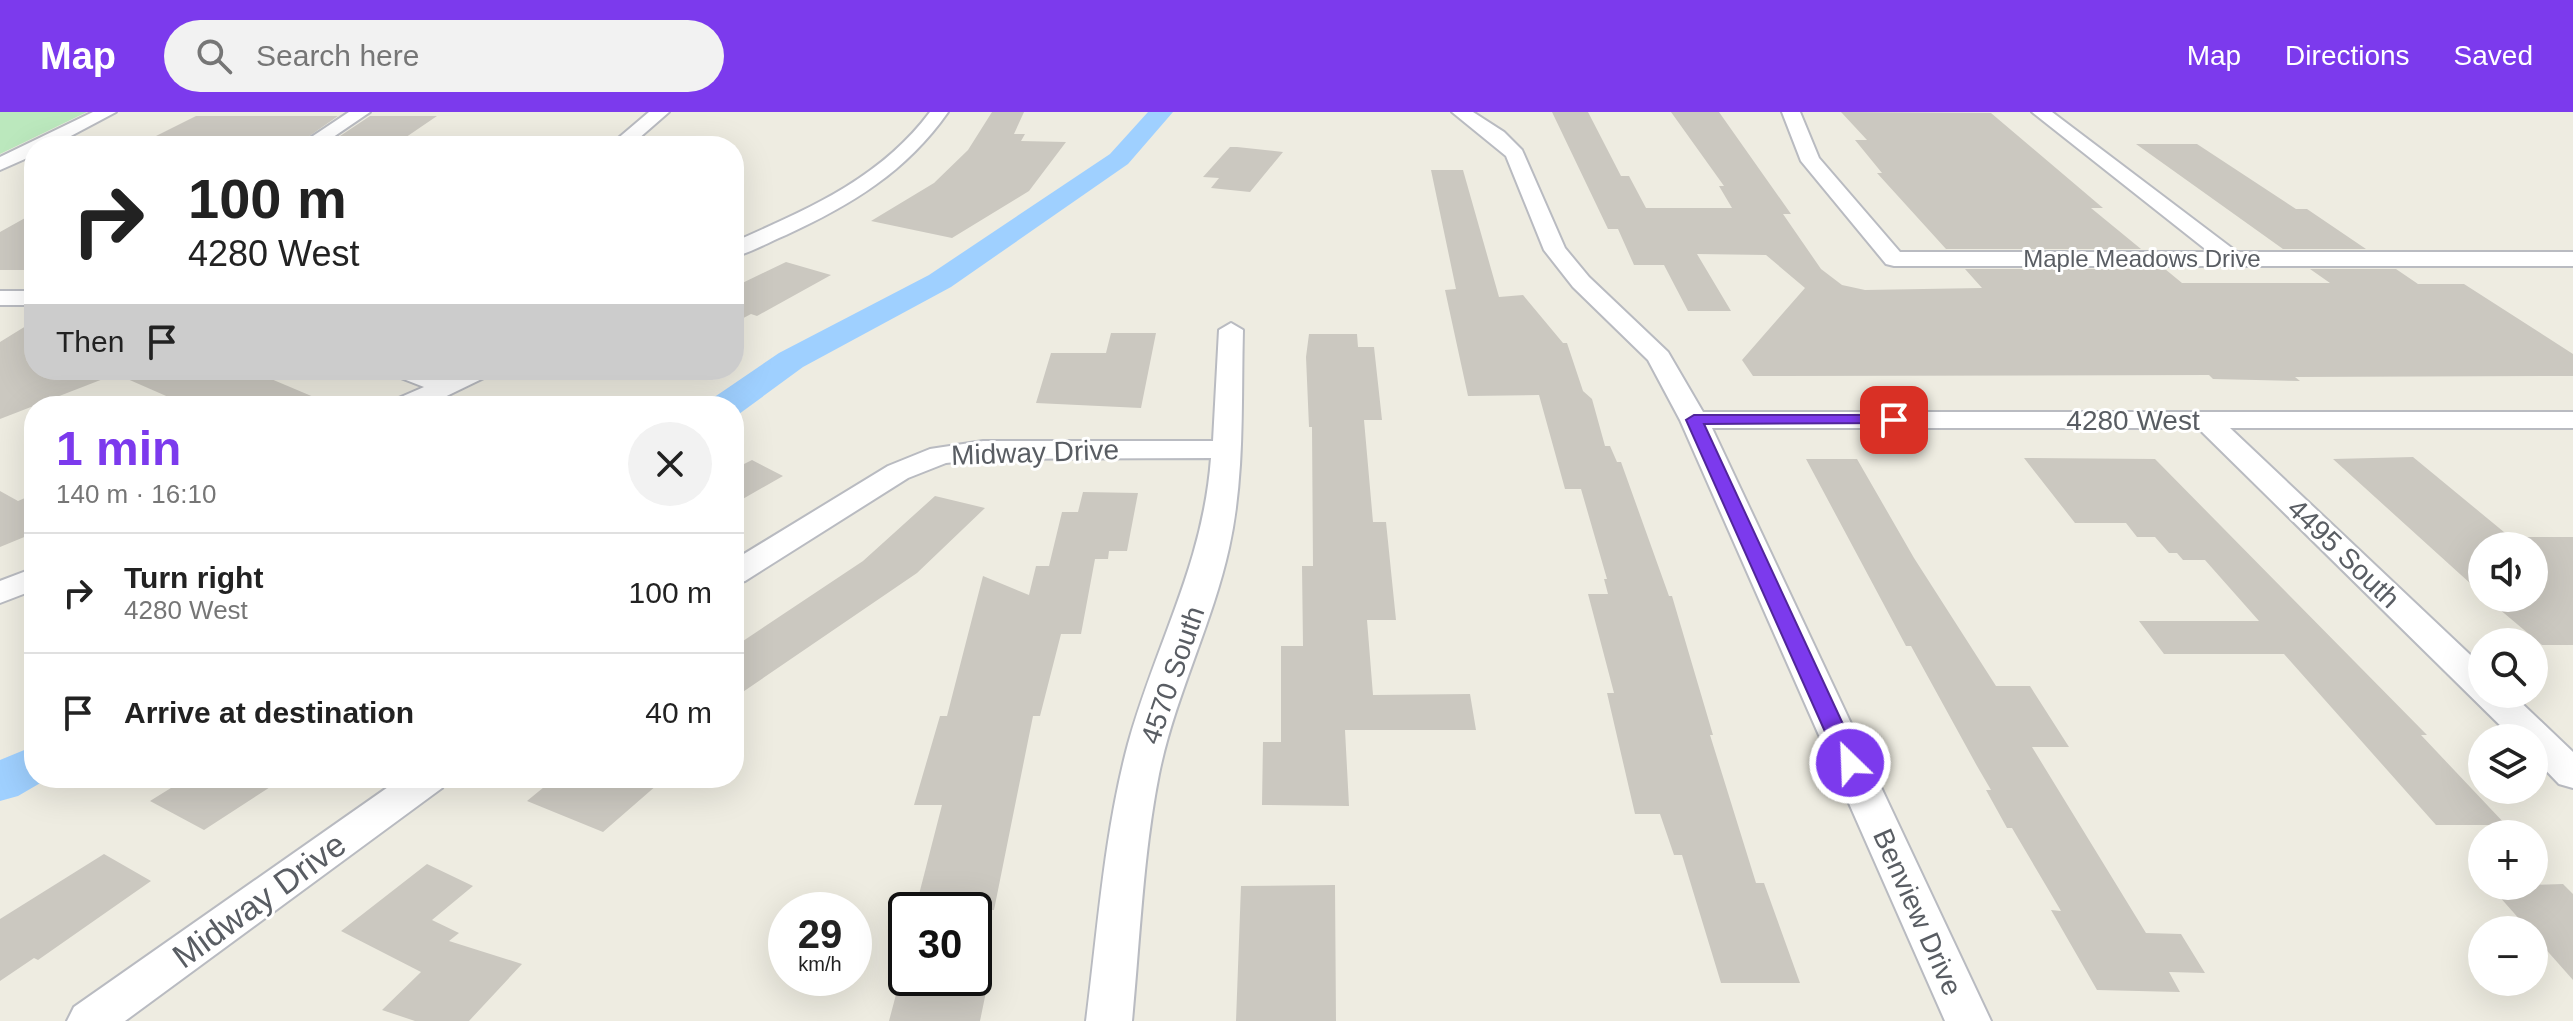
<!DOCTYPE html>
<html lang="en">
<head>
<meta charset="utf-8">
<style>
  :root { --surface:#fff; --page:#f2f2f2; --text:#222; --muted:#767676; --line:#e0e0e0; --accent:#7c3aed }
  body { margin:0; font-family:Arial,sans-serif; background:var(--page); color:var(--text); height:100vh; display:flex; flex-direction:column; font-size:30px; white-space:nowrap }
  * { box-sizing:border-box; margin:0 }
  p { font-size:26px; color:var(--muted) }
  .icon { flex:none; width:44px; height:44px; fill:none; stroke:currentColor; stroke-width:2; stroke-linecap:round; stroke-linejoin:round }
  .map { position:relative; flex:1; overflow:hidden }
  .details { position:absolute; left:24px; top:284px; width:720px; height:392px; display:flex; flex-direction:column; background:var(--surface); border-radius:32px; box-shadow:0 8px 32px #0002 }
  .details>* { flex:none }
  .top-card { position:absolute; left:24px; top:24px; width:720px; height:244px; border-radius:32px; box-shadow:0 8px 32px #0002; background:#fff; color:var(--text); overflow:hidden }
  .buttons { position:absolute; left:2468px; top:420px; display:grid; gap:16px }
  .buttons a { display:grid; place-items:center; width:80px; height:80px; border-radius:50%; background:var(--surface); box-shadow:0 8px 32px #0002; font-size:40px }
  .speed { position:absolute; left:768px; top:780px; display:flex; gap:16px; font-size:40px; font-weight:700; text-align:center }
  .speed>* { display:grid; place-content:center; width:104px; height:104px; border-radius:50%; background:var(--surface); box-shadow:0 8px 32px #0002; line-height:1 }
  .speed small { font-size:20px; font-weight:400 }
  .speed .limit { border:4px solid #111; border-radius:12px; background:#fff; color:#111 }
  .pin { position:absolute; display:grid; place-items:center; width:68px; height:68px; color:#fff; margin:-34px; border-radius:16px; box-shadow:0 4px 12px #0006 }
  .me { position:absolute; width:88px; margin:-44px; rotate:336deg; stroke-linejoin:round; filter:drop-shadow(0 0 6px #0008) }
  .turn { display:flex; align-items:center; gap:28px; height:168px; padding:0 32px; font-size:36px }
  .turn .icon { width:104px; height:104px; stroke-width:2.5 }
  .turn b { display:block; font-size:56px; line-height:68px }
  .then { display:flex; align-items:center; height:76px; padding:0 32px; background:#0003; gap:16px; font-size:30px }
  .round { display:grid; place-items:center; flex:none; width:84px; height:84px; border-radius:42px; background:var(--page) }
  .overview { display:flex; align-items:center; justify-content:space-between; height:136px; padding:0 32px }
  h1 { font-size:48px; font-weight:800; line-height:60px; color:var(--accent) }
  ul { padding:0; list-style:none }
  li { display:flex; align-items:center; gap:24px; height:120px; padding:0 32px; border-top:2px solid var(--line) }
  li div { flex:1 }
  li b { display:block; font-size:30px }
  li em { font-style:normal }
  header { display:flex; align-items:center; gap:48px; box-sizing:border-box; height:112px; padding:0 40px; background:var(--accent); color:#fff }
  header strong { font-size:38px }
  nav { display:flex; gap:44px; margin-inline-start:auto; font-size:28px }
  .search { width:560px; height:72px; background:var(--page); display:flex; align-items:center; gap:20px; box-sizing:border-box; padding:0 28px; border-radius:44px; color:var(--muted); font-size:30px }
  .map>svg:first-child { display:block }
</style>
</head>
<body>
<header>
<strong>Map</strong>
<div class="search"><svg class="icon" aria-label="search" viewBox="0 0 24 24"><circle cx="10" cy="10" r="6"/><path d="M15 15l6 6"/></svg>Search here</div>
<nav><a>Map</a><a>Directions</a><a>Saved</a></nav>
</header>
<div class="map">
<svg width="2573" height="909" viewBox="0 0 2573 909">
  <rect width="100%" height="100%" fill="#eeece1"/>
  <path fill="#bbe8bd" d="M 0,0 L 87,0 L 0,42 Z"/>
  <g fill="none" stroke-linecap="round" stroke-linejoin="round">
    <path fill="#9fd0ff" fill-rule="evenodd" d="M 1148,0 L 1173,0 L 1128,52 L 951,175 L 803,255 L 739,302 L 734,303 L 734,294 L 708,294 L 713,286 L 779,241 L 929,163 L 1110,42 Z
      M 34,634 L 34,666 L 49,666 L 18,684 L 0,689 L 0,648 Z"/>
  </g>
  <path fill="#cbc8c0" d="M 992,0 L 1024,0 L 1014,22 L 1025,22 L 1021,29 L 1066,30 L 1029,79 L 952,126 L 871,109 L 934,71 L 968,38 Z
    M 1552,0 L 1588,0 L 1621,64 L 1629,64 L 1646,96 L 1732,96 L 1719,74 L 1724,74 L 1671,0 L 1719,0 L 1791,102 L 1783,102 L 1821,157 L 1842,173 L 1865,178 L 1982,176 L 1965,157 L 2165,157 L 2182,171 L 2330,171 L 2310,157 L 2396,157 L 2418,172 L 2464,172 L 2573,242 L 2573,264 L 2295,265 L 2300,269 L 2213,267 L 2209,263 L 1753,264 L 1742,248 L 1805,176 L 1766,143 L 1697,142 L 1731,199 L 1688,199 L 1664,153 L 1634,153 L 1618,117 L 1608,117 Z
    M 1841,0 L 1991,1 L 2103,96 L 2091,96 L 2141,137 L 1946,137 L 1877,61 L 1882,61 L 1855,28 L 1867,28 Z
    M 196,4 L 338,4 L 295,34 L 136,34 Z
    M 370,4 L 437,4 L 393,34 L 325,34 Z
    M 2136,32 L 2197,32 L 2296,97 L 2307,97 L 2366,137 L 2283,137 Z
    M 1230,35 L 1237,35 L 1283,40 L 1250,80 L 1211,76 L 1219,66 L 1203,65 Z
    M 1431,58 L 1463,58 L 1499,185 L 1523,183 L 1563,231 L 1567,231 L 1583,279 L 1592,287 L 1605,334 L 1610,334 L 1617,350 L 1621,350 L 1669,484 L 1672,484 L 1713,623 L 1710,623 L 1756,771 L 1764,771 L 1800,871 L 1721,871 L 1682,743 L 1674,743 L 1660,702 L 1635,702 L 1607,581 L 1614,581 L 1588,482 L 1608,482 L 1604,467 L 1607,467 L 1581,377 L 1565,377 L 1539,283 L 1468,284 L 1445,178 L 1456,177 Z
    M 34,101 L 34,158 L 0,158 L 0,120 Z
    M 786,150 L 831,163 L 757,204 L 751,202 L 734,211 L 734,175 Z
    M 34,209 L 34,258 L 250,258 L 335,294 L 189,294 L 116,262 L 0,307 L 0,230 Z
    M 1111,221 L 1156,221 L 1141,296 L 1036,291 L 1051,241 L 1106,241 Z
    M 1309,222 L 1357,222 L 1358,235 L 1374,235 L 1382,308 L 1364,308 L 1373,410 L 1386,410 L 1396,508 L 1367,508 L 1373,583 L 1470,582 L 1476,618 L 1345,618 L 1349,694 L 1262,693 L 1263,630 L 1281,630 L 1281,534 L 1303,534 L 1302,454 L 1313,454 L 1312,315 L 1309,315 L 1306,245 Z
    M 2413,345 L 2510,425 L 2573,425 L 2573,533 L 2542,533 L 2486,486 L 2534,486 L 2534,434 L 2482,434 L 2482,482 L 2333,347 Z
    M 2024,346 L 2155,347 L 2427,623 L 2421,623 L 2506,713 L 2436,713 L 2284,542 L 2164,542 L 2139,509 L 2259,509 L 2205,448 L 2183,448 L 2177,441 L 2169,441 L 2155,425 L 2137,425 L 2126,411 L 2075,411 Z
    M 1806,347 L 1857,347 L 1914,446 L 1996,574 L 2030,574 L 2069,635 L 2032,635 L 2146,821 L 2181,822 L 2205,861 L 2169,860 L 2180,880 L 2097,878 L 2051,798 L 2061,799 L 2012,716 L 2007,716 L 1986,678 L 1991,678 L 1977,654 L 1911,534 L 1906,534 Z
    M 752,348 L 783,364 L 734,392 L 734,357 Z
    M 0,379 L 18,389 L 34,382 L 34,421 L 0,435 Z
    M 1083,380 L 1138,381 L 1127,439 L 1109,439 L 1108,447 L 1095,447 L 1081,522 L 1061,522 L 1040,604 L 1033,604 L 994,798 L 915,798 L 942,693 L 914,693 L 940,604 L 947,604 L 983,464 L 1029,483 L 1036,454 L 1049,454 L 1062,400 L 1078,400 Z
    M 935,384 L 985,396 L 917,461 L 734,586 L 734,535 L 863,449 Z
    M 187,666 L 284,666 L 204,718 L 150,689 Z
    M 555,666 L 665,666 L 603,720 L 527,689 Z
    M 104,742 L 151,769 L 38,848 L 34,846 L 0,869 L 0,807 Z
    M 427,752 L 473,774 L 432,808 L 459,821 L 449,829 L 522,852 L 469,909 L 415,909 L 382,898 L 421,860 L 341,819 Z
    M 2563,772 L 2573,782 L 2573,868 L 2534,824 L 2534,818 L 2529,818 L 2490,774 Z
    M 1335,773 L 1336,909 L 1236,909 L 1241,774 Z
    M 898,875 L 987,875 L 980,909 L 889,909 Z"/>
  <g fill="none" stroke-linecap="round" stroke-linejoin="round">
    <g stroke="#b9bbc1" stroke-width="4">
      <path id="minor" d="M 93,0 L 116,0 L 52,34 L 34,34 L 34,43 L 0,58 L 0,45 Z
        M 349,0 L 370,0 L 320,34 L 298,34 Z
        M 649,0 L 669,0 L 630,34 L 609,34 Z
        M 930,0 L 948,0 C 906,60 851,93 786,123 C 769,130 752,140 734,145 L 734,130 C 808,97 880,67 930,0 Z
        M 1452,0 L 1473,0 L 1504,20 L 1522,38 L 1565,136 L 1589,165 L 1668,240 L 1703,300 L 2573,300 L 2573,316 L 2230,316 L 2482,554 L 2482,582 L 2512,582 L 2573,640 L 2573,676 L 2559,672 L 2534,646 L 2534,626 L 2513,626 L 2198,316 L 1712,316 L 1991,909 L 1945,909 L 1680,308 L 1648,248 L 1573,175 L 1544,138 L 1506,44 Z
        M 1782,0 L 1800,0 L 1819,46 L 1900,140 L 2209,140 L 2032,0 L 2052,0 L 2237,140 L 2573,140 L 2573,154 L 1894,154 L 1886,152 L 1801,49 Z
        M 0,179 L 34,179 L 34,193 L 0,193 Z
        M 1231,211 L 1243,218 C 1241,290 1245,364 1229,436 C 1212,513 1175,584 1159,662 C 1143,743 1140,827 1132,909 L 1086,909 C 1098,816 1104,722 1128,632 C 1156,531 1203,453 1211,346 L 983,347 L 946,351 L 908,366 L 745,469 L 734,472 L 734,448 L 888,354 L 930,337 L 983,329 L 1213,329 L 1219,218 Z
        M 389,258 L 426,258 L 445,265 L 460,258 L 494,258 L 490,263 L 426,294 L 390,294 L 394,288 L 424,275 L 393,263 Z
        M 34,456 L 34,478 L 0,491 L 0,469 Z
        M 401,666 L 447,666 L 442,676 L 125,909 L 67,909 L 74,895 Z"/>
    </g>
    <use href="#minor" fill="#fff" fill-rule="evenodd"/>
  </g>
  <path fill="#7c3aed" stroke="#51269a" stroke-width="2" d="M 1894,303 L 1902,308 L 1899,311 L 1704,312 L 1861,651 L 1850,659 L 1839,651 L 1686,308 L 1694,303 Z"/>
  <g text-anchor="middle" stroke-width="6" stroke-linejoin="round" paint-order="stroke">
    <g font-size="24" fill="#595d63" stroke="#fff">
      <text x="2142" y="155">Maple Meadows Drive</text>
    </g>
    <g font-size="28" fill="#595d63" stroke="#fff">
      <text x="2133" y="318">4280 West</text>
      <text transform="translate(1035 340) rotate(-2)" y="10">Midway Drive</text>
      <text transform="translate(2344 441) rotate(44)" y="10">4495 South</text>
      <text transform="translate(1172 563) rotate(-71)" y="10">4570 South</text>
      <text transform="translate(1918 800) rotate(66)" y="10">Benview Drive</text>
    </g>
    <g font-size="34" fill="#595d63" stroke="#fff">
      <text transform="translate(259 788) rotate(-36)" y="12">Midway Drive</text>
    </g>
  </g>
</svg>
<div class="buttons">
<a><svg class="icon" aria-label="sound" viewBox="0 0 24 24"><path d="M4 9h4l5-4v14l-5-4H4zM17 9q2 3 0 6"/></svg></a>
<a><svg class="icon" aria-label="search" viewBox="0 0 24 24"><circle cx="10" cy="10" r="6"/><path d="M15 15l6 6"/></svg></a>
<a><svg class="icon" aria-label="layers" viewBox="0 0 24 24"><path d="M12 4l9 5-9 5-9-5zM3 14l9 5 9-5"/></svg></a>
<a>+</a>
<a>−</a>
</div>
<div class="speed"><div>29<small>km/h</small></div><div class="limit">30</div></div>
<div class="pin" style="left:1894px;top:308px;background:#d93025"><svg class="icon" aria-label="arrive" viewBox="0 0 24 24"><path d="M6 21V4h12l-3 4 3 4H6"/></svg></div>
<svg class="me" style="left:1850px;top:651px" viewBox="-20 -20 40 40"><circle r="17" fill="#7c3aed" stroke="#fff" stroke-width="3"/><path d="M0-11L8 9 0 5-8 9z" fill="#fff"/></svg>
<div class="top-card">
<div class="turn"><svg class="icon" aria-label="right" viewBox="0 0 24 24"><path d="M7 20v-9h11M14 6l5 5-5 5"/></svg><div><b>100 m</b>4280 West</div></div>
<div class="then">Then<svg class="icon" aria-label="arrive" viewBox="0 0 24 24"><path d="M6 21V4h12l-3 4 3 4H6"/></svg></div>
</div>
<section class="details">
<div class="overview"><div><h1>1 min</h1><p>140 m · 16:10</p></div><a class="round"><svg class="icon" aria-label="close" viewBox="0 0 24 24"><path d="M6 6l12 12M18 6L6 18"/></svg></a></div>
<ul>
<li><svg class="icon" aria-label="right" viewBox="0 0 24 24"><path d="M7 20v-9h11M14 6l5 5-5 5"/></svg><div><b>Turn right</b><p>4280 West</p></div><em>100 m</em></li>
<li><svg class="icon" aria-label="arrive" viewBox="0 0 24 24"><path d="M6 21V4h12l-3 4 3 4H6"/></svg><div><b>Arrive at destination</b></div><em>40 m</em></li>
</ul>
</section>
</div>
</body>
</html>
